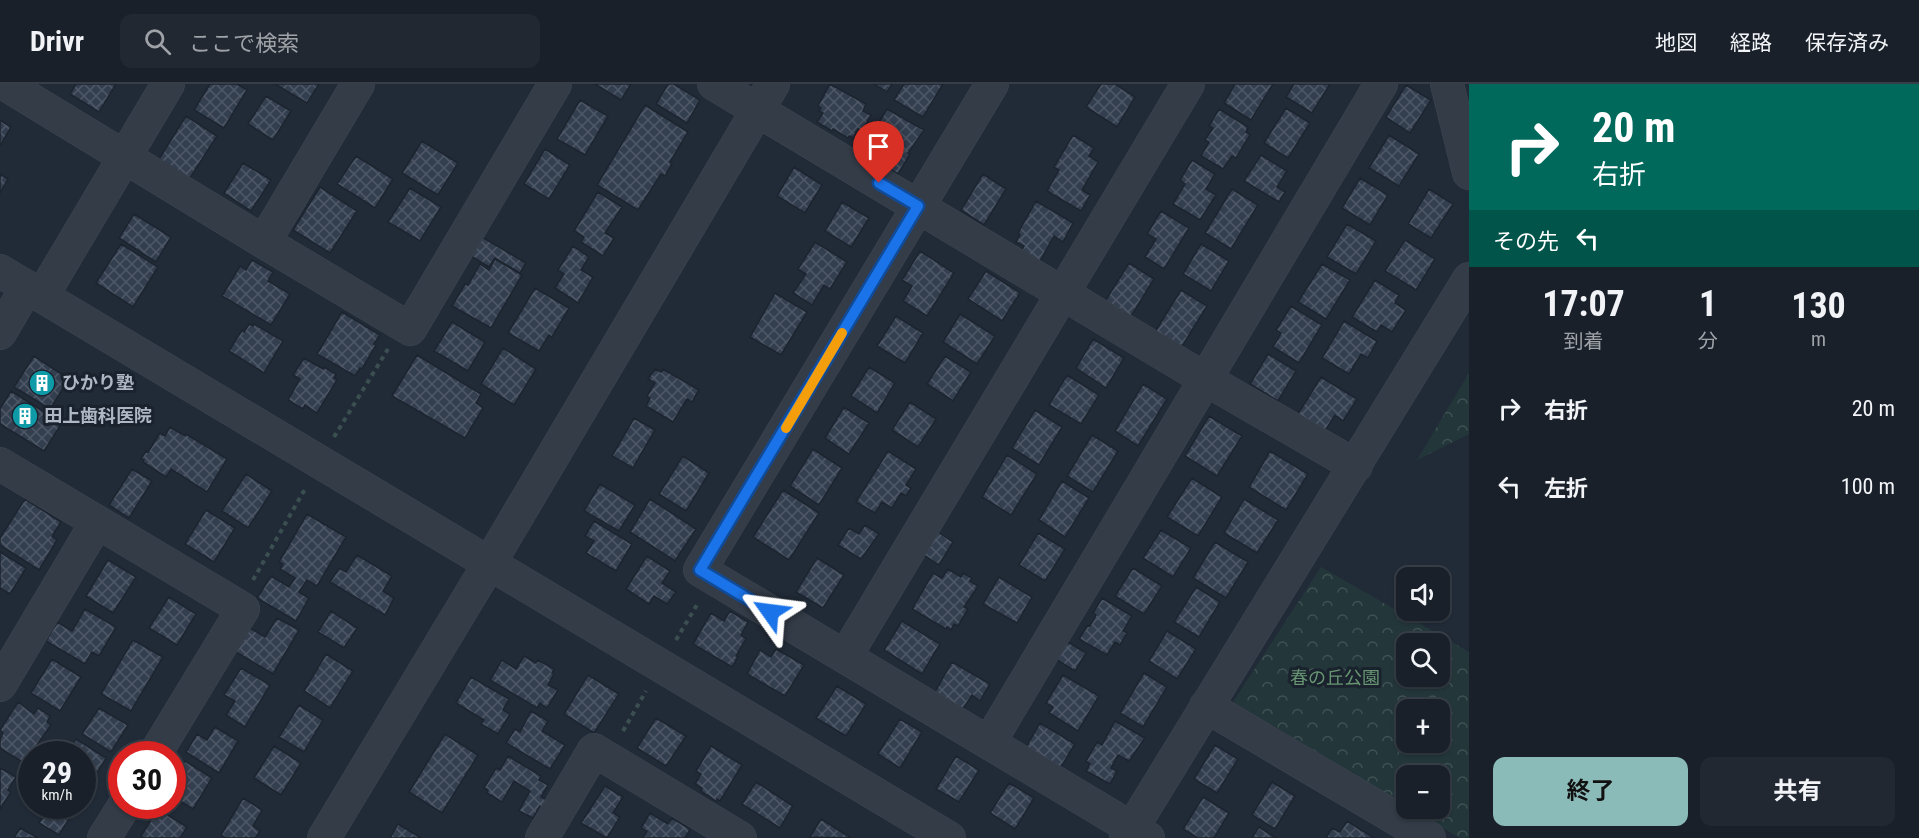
<!DOCTYPE html>
<html lang="ja">
<head>
<meta charset="utf-8">
<style>
  :root { --surface:#19202a; --page:#222832; --text:#f1f3f6; --muted:#9fa3a8; --line:#373e47; --accent:#8bbbb9 }
  body { margin:0; font-family:"Roboto Condensed","Noto Sans JP",sans-serif; background:var(--page); color:var(--text); height:100vh; display:flex; flex-direction:column; font-size:22px; white-space:nowrap }
  * { box-sizing:border-box; margin:0 }
  p { font-size:20px; color:var(--muted) }
  .icon { flex:none; width:33px; height:33px; fill:none; stroke:currentColor; stroke-width:2; stroke-linecap:round; stroke-linejoin:round }
  .map { position:relative; flex:1; overflow:hidden }
  .panel { display:flex; flex-direction:column; background:var(--surface); width:450px }
  .panel>* { flex:none }
  .hud { background:#00695c; color:#fff; overflow:hidden }
  .controls { position:absolute; left:1396px; top:483px; display:grid; gap:12px }
  .controls a { display:grid; place-items:center; width:54px; height:54px; border-radius:12px; background:var(--surface); box-shadow:0 2px 4px #0004,0 0 0 2px var(--line); font-size:30px }
  .speed { position:absolute; left:18px; top:657px; display:flex; gap:12px; font-size:30px; font-weight:700; text-align:center }
  .speed>* { display:grid; place-content:center; width:78px; height:78px; border-radius:50%; background:var(--surface); box-shadow:0 2px 4px #0004,0 0 0 2px var(--line); line-height:1 }
  .speed small { font-size:15px; font-weight:400 }
  .speed .limit { border:9px solid #d22; background:#fff; color:#111 }
  .pin { position:absolute; display:grid; place-items:center; width:51px; height:51px; color:#fff; margin:-62px -26px; border-radius:50% 50% 50% 0; rotate:-45deg; box-shadow:0 0 6px #0007 }
  .pin .icon { rotate:45deg }
  .me { position:absolute; width:66px; margin:-33px; rotate:301deg; stroke-linejoin:round; filter:drop-shadow(0 0 4px #0008) }
  .turn { display:flex; align-items:center; gap:21px; height:126px; padding:0 24px; font-size:27px }
  .turn .icon { width:78px; height:78px; stroke-width:2.5 }
  .turn b { display:block; font-size:42px; line-height:51px }
  .then { display:flex; align-items:center; height:57px; padding:0 24px; background:#0003; gap:12px; font-size:22px }
  .eta { display:flex; justify-content:space-evenly; align-items:center; height:102px; text-align:center }
  .eta b { font-size:36px; font-weight:700; line-height:42px }
  .cta { display:flex; gap:12px; margin-top:auto; padding:12px 24px }
  .cta a { flex:1; height:69px; border-radius:12px; background:var(--accent); color:#111; font-size:24px; font-weight:700; line-height:69px; text-align:center }
  .cta a+a { background:var(--page); color:var(--text) }
  ul { padding:0; list-style:none }
  li { display:flex; align-items:center; gap:18px; height:78px; padding:0 24px }
  li div { flex:1 }
  li b { display:block; font-size:22px }
  li em { font-style:normal }
  header { display:flex; align-items:center; gap:36px; box-sizing:border-box; height:84px; padding:0 30px; background:var(--surface); border-bottom:2px solid var(--line) }
  header strong { font-size:28px }
  nav { display:flex; gap:33px; margin-inline-start:auto; font-size:21px }
  .search { width:420px; height:54px; background:var(--page); display:flex; align-items:center; gap:15px; box-sizing:border-box; padding:0 21px; border-radius:12px; color:var(--muted); font-size:22px }
  main { display:flex; flex:1; min-height:0 }
  .map>svg:first-child { display:block }
</style>
</head>
<body>
<header>
<strong>Drivr</strong>
<div class="search"><svg class="icon" aria-label="search" viewBox="0 0 24 24"><circle cx="10" cy="10" r="6"/><path d="M15 15l6 6"/></svg>ここで検索</div>
<nav><a>地図</a><a>経路</a><a>保存済み</a></nav>
</header>
<main>
<div class="map">
<svg width="1469" height="754" viewBox="0 0 1469 754">
  <defs>
    <pattern id="forest-crowns" width="20" height="18" patternUnits="userSpaceOnUse" patternTransform="scale(1.5)"><rect width="20" height="18" fill="#233639"/><path d="M2 6a3 3 0 1 1 6 0M12 15a3 3 0 1 1 6 0" fill="none" stroke="#405154"/></pattern>
    <pattern id="building-cross-hatch" width="8" height="8" patternUnits="userSpaceOnUse" patternTransform="scale(1.5)"><rect width="8" height="8" fill="#333e4f"/><path d="M0 0l8 8M0 8l8-8" fill="none" stroke="#4e5867"/></pattern>
  </defs>
  <rect width="100%" height="100%" fill="#212b38"/>
  <path fill="url(#forest-crowns)" fill-rule="evenodd" d="M 1469,289 L 1469,350 L 1417,376 Z
    M 1321,483 L 1469,568 L 1469,754 L 1460,754 L 1411,725 L 1440,724 L 1440,692 L 1407,692 L 1407,722 L 1233,618 ZM 1407,560 L 1440,560 L 1440,592 L 1407,592 ZM 1407,626 L 1440,626 L 1440,658 L 1407,658 Z"/>
  <path fill="url(#building-cross-hatch)" stroke="#1c242f" stroke-width="1.5" d="M 76,0 L 116,0 L 99,28 L 70,10 Z
    M 210,0 L 237,0 L 247,6 L 224,44 L 194,26 Z
    M 275,0 L 319,0 L 307,19 Z
    M 595,0 L 631,0 L 621,16 Z
    M 668,0 L 674,0 L 700,16 L 687,39 L 656,20 Z
    M 830,0 L 866,20 L 863,27 L 871,31 L 862,47 L 858,45 L 853,54 L 849,52 L 848,54 L 833,45 L 832,47 L 817,38 L 823,29 L 819,27 L 821,24 L 818,22 Z
    M 874,0 L 892,0 L 887,8 Z
    M 904,0 L 943,0 L 923,33 L 894,16 Z
    M 1101,0 L 1115,0 L 1135,13 L 1117,43 L 1086,23 Z
    M 1235,0 L 1273,0 L 1251,36 L 1224,19 Z
    M 1294,0 L 1330,0 L 1312,29 L 1286,13 Z
    M 1406,1 L 1431,16 L 1410,49 L 1386,33 Z
    M 266,12 L 291,27 L 273,56 L 248,40 Z
    M 580,16 L 608,32 L 585,71 L 557,55 Z
    M 645,21 L 688,48 L 670,78 L 672,79 L 665,92 L 661,90 L 638,126 L 597,101 Z
    M 1286,24 L 1310,39 L 1288,74 L 1264,59 Z
    M 887,25 L 924,46 L 908,69 L 910,70 L 898,90 L 879,79 L 878,82 L 870,77 L 872,75 L 861,68 Z
    M 1219,25 L 1248,43 L 1246,48 L 1250,51 L 1236,74 L 1232,72 L 1223,85 L 1201,72 L 1209,58 L 1205,56 L 1213,44 L 1209,42 Z
    M 186,32 L 217,52 L 190,94 L 159,75 Z
    M 0,36 L 11,43 L 0,62 Z
    M 1073,51 L 1094,64 L 1089,72 L 1098,78 L 1082,106 L 1090,111 L 1081,127 L 1047,107 L 1059,86 L 1054,83 Z
    M 1389,51 L 1419,70 L 1399,102 L 1369,84 Z
    M 422,57 L 458,79 L 438,111 L 402,89 Z
    M 545,65 L 570,81 L 549,115 L 524,100 Z
    M 1261,71 L 1287,87 L 1277,103 L 1285,108 L 1279,118 L 1244,97 Z
    M 356,72 L 393,95 L 375,124 L 337,100 Z
    M 1192,76 L 1215,90 L 1206,105 L 1216,111 L 1200,136 L 1173,120 L 1185,100 L 1180,96 Z
    M 243,79 L 271,96 L 251,127 L 224,109 Z
    M 794,83 L 822,101 L 805,129 L 777,112 Z
    M 0,90 L 8,95 L 0,109 Z
    M 983,90 L 1006,105 L 984,141 L 961,126 Z
    M 1360,94 L 1388,111 L 1370,141 L 1342,124 Z
    M 320,103 L 357,127 L 330,169 L 293,146 Z
    M 410,104 L 441,123 L 420,157 L 388,138 Z
    M 1232,105 L 1258,121 L 1231,165 L 1205,149 Z
    M 1429,105 L 1453,120 L 1431,154 L 1408,140 Z
    M 598,108 L 622,123 L 605,149 L 614,154 L 603,172 L 581,158 L 584,153 L 574,147 Z
    M 1036,117 L 1073,139 L 1063,158 L 1054,152 L 1040,177 L 1022,166 L 1024,162 L 1016,158 L 1020,151 L 1018,149 Z
    M 842,118 L 869,134 L 851,163 L 825,147 Z
    M 1161,127 L 1189,144 L 1164,185 L 1145,173 L 1156,155 L 1147,150 Z
    M 134,130 L 171,153 L 156,178 L 119,154 Z
    M 1347,140 L 1376,157 L 1356,190 L 1327,173 Z
    M 482,153 L 526,179 L 520,189 L 495,174 L 489,183 L 471,172 Z
    M 1405,156 L 1435,175 L 1416,206 L 1385,187 Z
    M 815,158 L 847,178 L 830,205 L 824,201 L 812,221 L 793,209 L 806,190 L 798,185 Z
    M 121,160 L 158,183 L 133,223 L 96,199 Z
    M 1201,160 L 1229,177 L 1211,207 L 1183,190 Z
    M 573,162 L 589,173 L 581,186 L 593,193 L 578,219 L 555,204 L 564,190 L 558,186 Z
    M 920,167 L 954,189 L 927,232 L 903,217 L 912,202 L 902,196 Z
    M 495,175 L 522,191 L 491,244 L 452,222 L 465,200 L 468,201 L 480,180 L 489,186 Z
    M 252,176 L 273,188 L 268,197 L 290,210 L 271,241 L 222,212 L 240,182 L 246,186 Z
    M 1129,179 L 1154,195 L 1130,234 L 1104,219 Z
    M 1322,180 L 1350,196 L 1326,235 L 1298,218 Z
    M 986,187 L 1020,209 L 1002,237 L 968,215 Z
    M 1375,196 L 1399,211 L 1395,219 L 1406,226 L 1392,248 L 1381,241 L 1377,248 L 1352,233 Z
    M 535,204 L 569,224 L 552,253 L 549,251 L 539,267 L 508,249 Z
    M 1181,206 L 1207,222 L 1181,264 L 1155,248 Z
    M 775,209 L 807,228 L 781,271 L 750,253 Z
    M 1291,222 L 1322,241 L 1299,279 L 1273,263 L 1281,249 L 1276,246 Z
    M 342,228 L 380,251 L 374,260 L 376,261 L 362,285 L 360,284 L 355,292 L 317,270 Z
    M 960,230 L 995,252 L 977,280 L 943,258 Z
    M 896,232 L 923,249 L 905,279 L 877,262 Z
    M 1344,237 L 1377,257 L 1368,274 L 1361,270 L 1349,290 L 1322,274 Z
    M 452,238 L 485,258 L 468,287 L 434,267 Z
    M 249,240 L 253,242 L 254,240 L 283,257 L 264,289 L 229,267 L 242,246 L 244,248 Z
    M 1093,255 L 1124,274 L 1106,304 L 1076,284 Z
    M 503,264 L 536,285 L 514,321 L 481,300 Z
    M 1268,270 L 1296,287 L 1278,317 L 1250,300 Z
    M 417,271 L 481,310 L 476,319 L 483,324 L 465,354 L 392,312 Z
    M 34,272 L 69,295 L 50,325 L 14,303 Z
    M 945,272 L 971,288 L 953,317 L 927,300 Z
    M 304,274 L 323,285 L 324,283 L 336,290 L 334,294 L 337,296 L 317,329 L 305,321 L 303,325 L 288,316 L 300,295 L 293,291 Z
    M 869,283 L 895,299 L 877,329 L 851,312 Z
    M 655,285 L 661,288 L 663,285 L 699,306 L 692,318 L 687,315 L 673,338 L 646,322 L 650,314 L 647,312 L 655,299 L 648,295 Z
    M 1067,291 L 1099,311 L 1081,340 L 1049,321 Z
    M 1321,293 L 1357,315 L 1343,337 L 1335,331 L 1325,347 L 1298,330 Z
    M 1143,300 L 1167,315 L 1138,362 L 1115,347 Z
    M 11,307 L 62,339 L 44,367 L 0,340 L 0,325 Z
    M 910,318 L 936,335 L 918,363 L 892,346 Z
    M 844,323 L 869,339 L 849,370 L 825,354 Z
    M 1035,326 L 1062,343 L 1039,381 L 1012,364 Z
    M 1209,332 L 1242,352 L 1217,392 L 1185,372 Z
    M 634,334 L 655,346 L 633,384 L 612,372 Z
    M 170,343 L 185,352 L 186,350 L 227,375 L 207,408 L 171,385 L 166,393 L 143,378 L 144,376 L 141,375 L 146,367 L 148,368 L 160,349 L 165,352 Z
    M 1092,351 L 1118,367 L 1093,408 L 1067,392 Z
    M 813,365 L 842,384 L 819,421 L 790,402 Z
    M 888,367 L 916,385 L 906,401 L 911,404 L 906,412 L 901,409 L 892,424 L 882,418 L 875,429 L 856,418 Z
    M 1270,367 L 1308,390 L 1286,426 L 1249,403 Z
    M 1007,371 L 1037,390 L 1011,431 L 982,413 Z
    M 683,372 L 709,389 L 686,427 L 659,410 Z
    M 132,385 L 152,397 L 129,434 L 109,421 Z
    M 246,390 L 272,407 L 248,444 L 222,427 Z
    M 1192,394 L 1222,413 L 1198,452 L 1167,433 Z
    M 1062,397 L 1089,414 L 1065,453 L 1039,436 Z
    M 600,400 L 635,421 L 619,447 L 584,427 Z
    M 783,406 L 819,429 L 789,476 L 753,453 Z
    M 25,415 L 61,438 L 52,452 L 57,456 L 39,486 L 0,461 L 0,454 Z
    M 650,415 L 696,445 L 675,477 L 630,448 Z
    M 1244,415 L 1278,436 L 1257,469 L 1224,449 Z
    M 206,426 L 235,444 L 214,478 L 185,460 Z
    M 307,430 L 346,453 L 317,502 L 307,496 L 299,508 L 309,514 L 296,537 L 257,514 L 271,492 L 289,503 L 295,494 L 280,485 L 283,480 L 279,478 Z
    M 594,437 L 632,460 L 616,487 L 586,469 L 594,457 L 585,452 Z
    M 865,441 L 879,450 L 861,475 L 838,461 L 849,444 L 859,450 Z
    M 1161,446 L 1191,464 L 1173,493 L 1143,474 Z
    M 938,448 L 953,458 L 939,481 L 924,471 Z
    M 1038,449 L 1065,465 L 1045,497 L 1019,481 Z
    M 1215,458 L 1248,478 L 1226,514 L 1193,494 Z
    M 0,468 L 26,484 L 10,510 L 0,504 Z
    M 357,471 L 392,492 L 383,507 L 394,514 L 385,531 L 330,498 L 339,484 L 346,488 Z
    M 647,472 L 670,487 L 662,499 L 676,508 L 667,520 L 654,512 L 649,520 L 626,505 Z
    M 817,474 L 844,491 L 823,524 L 796,508 Z
    M 108,476 L 136,493 L 113,529 L 86,512 Z
    M 1133,484 L 1162,502 L 1144,530 L 1115,512 Z
    M 948,485 L 961,493 L 963,489 L 972,494 L 970,497 L 978,502 L 964,523 L 968,525 L 958,542 L 954,540 L 951,546 L 947,543 L 946,545 L 912,525 L 933,489 L 942,494 Z
    M 999,493 L 1032,513 L 1017,539 L 983,520 Z
    M 1196,503 L 1220,518 L 1199,553 L 1174,538 Z
    M 169,513 L 196,530 L 177,561 L 149,544 Z
    M 1102,514 L 1132,532 L 1123,547 L 1127,549 L 1120,561 L 1115,558 L 1107,571 L 1079,555 L 1088,541 L 1090,542 L 1096,531 L 1093,529 Z
    M 85,525 L 116,543 L 99,572 L 92,568 L 85,580 L 46,557 L 57,538 L 72,547 Z
    M 331,527 L 357,544 L 344,564 L 318,548 Z
    M 730,527 L 748,538 L 741,551 L 746,555 L 736,572 L 738,573 L 732,583 L 693,560 L 711,529 L 724,537 Z
    M 277,534 L 299,546 L 273,590 L 236,568 L 250,544 L 265,553 Z
    M 902,537 L 940,560 L 922,590 L 884,566 Z
    M 1167,547 L 1196,565 L 1177,595 L 1149,577 Z
    M 133,556 L 163,573 L 131,627 L 101,610 Z
    M 1068,558 L 1086,569 L 1075,587 L 1057,576 Z
    M 776,565 L 804,581 L 785,612 L 747,590 L 760,566 L 771,573 Z
    M 326,570 L 353,587 L 330,624 L 304,607 Z
    M 524,572 L 536,579 L 538,576 L 554,585 L 552,589 L 554,590 L 548,601 L 558,606 L 547,624 L 540,619 L 537,624 L 490,596 L 502,576 L 516,585 Z
    M 52,575 L 81,593 L 60,627 L 31,609 Z
    M 952,578 L 990,600 L 980,617 L 972,611 L 963,625 L 935,608 Z
    M 241,584 L 270,601 L 245,643 L 226,631 L 235,617 L 224,611 Z
    M 1144,589 L 1167,603 L 1143,643 L 1120,629 Z
    M 588,591 L 619,610 L 594,649 L 564,630 Z
    M 1063,591 L 1099,612 L 1078,647 L 1049,629 L 1053,623 L 1046,619 Z
    M 471,593 L 509,615 L 503,626 L 510,630 L 498,650 L 481,640 L 484,636 L 456,619 Z
    M 837,602 L 866,620 L 846,652 L 816,634 Z
    M 18,618 L 34,630 L 38,624 L 50,632 L 47,638 L 51,641 L 24,679 L 0,664 L 0,655 L 3,649 L 0,646 Z
    M 299,621 L 323,636 L 304,668 L 279,653 Z
    M 99,624 L 128,641 L 111,668 L 82,650 Z
    M 531,627 L 548,637 L 542,647 L 565,661 L 550,685 L 506,659 L 515,645 L 520,648 Z
    M 656,634 L 686,652 L 666,682 L 637,664 Z
    M 900,635 L 922,648 L 900,684 L 878,670 Z
    M 1115,637 L 1145,654 L 1129,677 L 1118,671 L 1111,684 L 1117,687 L 1110,700 L 1086,687 L 1090,680 L 1086,677 L 1097,658 L 1102,661 Z
    M 1040,639 L 1075,660 L 1059,686 L 1025,665 Z
    M 215,643 L 238,657 L 219,689 L 186,668 L 197,650 L 207,656 Z
    M 445,650 L 478,671 L 442,729 L 409,708 Z
    M 76,655 L 106,674 L 86,707 L 82,704 L 82,670 L 66,670 Z
    M 1215,661 L 1238,675 L 1217,709 L 1194,695 Z
    M 274,662 L 301,679 L 281,711 L 254,694 Z
    M 711,662 L 742,681 L 720,717 L 717,715 L 716,717 L 701,707 L 702,704 L 695,700 L 701,690 L 696,687 Z
    M 508,672 L 541,692 L 539,696 L 548,701 L 541,713 L 547,716 L 543,724 L 540,722 L 533,734 L 519,727 L 530,707 L 514,697 L 502,718 L 487,709 L 488,706 L 484,704 L 496,684 L 500,686 Z
    M 956,672 L 979,686 L 959,718 L 936,705 Z
    M 185,677 L 212,694 L 193,725 L 172,712 L 172,697 Z
    M 0,684 L 16,693 L 8,706 L 11,708 L 0,725 Z
    M 756,698 L 793,722 L 780,744 L 742,720 Z
    M 1272,698 L 1295,712 L 1275,745 L 1252,731 Z
    M 1009,699 L 1034,714 L 1015,745 L 990,729 Z
    M 605,702 L 623,713 L 613,729 L 620,733 L 607,754 L 581,739 Z
    M 1203,713 L 1229,729 L 1214,754 L 1198,754 L 1183,745 Z
    M 243,714 L 262,726 L 253,742 L 260,747 L 255,754 L 226,754 L 221,751 Z
    M 50,722 L 77,722 L 59,751 L 39,739 Z
    M 158,725 L 187,743 L 180,754 L 143,754 L 141,752 Z
    M 650,729 L 668,740 L 672,734 L 690,745 L 685,754 L 643,754 L 647,747 L 641,744 Z
    M 821,735 L 851,754 L 810,753 Z
    M 1347,737 L 1374,754 L 1326,754 L 1332,744 L 1340,748 Z
    M 398,740 L 421,754 L 390,754 Z
    M 1259,743 L 1276,754 L 1252,754 Z
    M 20,744 L 38,754 L 14,754 Z"/>
  <g fill="none" stroke-linecap="round" stroke-linejoin="round">
    <g stroke="#3e4652" stroke-width="34">
      <path id="minor" d="M 5,0 L 264,158 L 410,245 L 555,0
        M 714,0 L 1205,295 L 1356,382
        M 992,0 L 700,486 L 1148,754
        M 1447,0 L 1469,89
        M 264,158 L 358,0
        M 0,187 L 949,754
        M 42,212 L 168,0
        M 0,249 L 27,203
        M 0,380 L 243,525 L 155,670
        M 845,573 L 1188,0
        M 0,601 L 97,438
        M 1206,622 L 1429,754
        M 989,659 L 1381,0
        M 104,754 L 124,722
        M 324,754 L 489,480 L 773,0
        M 542,754 L 594,666 L 740,754
        M 1126,754 L 1469,195"/>
    </g>
    <path stroke="#3b4f51" stroke-width="4" stroke-dasharray="4.5 4.5" stroke-linecap="butt" d="M 334,353 L 388,265
      M 253,496 L 305,405
      M 676,556 L 698,519
      M 623,647 L 646,607"/>
    <use href="#minor" stroke="#343c48" stroke-width="33"/>
  </g>
  <g fill="none" stroke-linecap="round" stroke-linejoin="round">
    <g stroke="#114b97" stroke-width="15">
      <path id="route" d="M 770,528 L 700,486 L 918,122 L 879,99"/>
    </g>
    <use href="#route" stroke="#1a73e8" stroke-width="10"/>
    <path stroke="#f59e0b" stroke-width="10" d="M 786,344 L 842,249"/>
  </g>
  <defs>
    <g id="building-disc" transform="scale(1.35)"><circle r="9.5" fill="#0f9aa8" stroke="#1a222d"/><path d="M-4-6H4V6H1V3H-1V6H-4ZM-2.5-4.3h1.7v1.8h-1.7ZM.8-4.3h1.7v1.8H.8ZM-2.5-1h1.7V.8h-1.7ZM.8-1h1.7V.8H.8Z" fill="#fff"/></g>
  </defs>
  <g fill-rule="evenodd">
    <use href="#building-disc" x="42" y="299"/>
    <use href="#building-disc" x="25" y="332"/>
  </g>
  <g text-anchor="middle" stroke-width="6" stroke-linejoin="round" paint-order="stroke">
    <g font-size="18" font-weight="bold" fill="#afb7c5" stroke="#1a222d" text-anchor="start">
      <text x="62" y="305">ひかり塾</text>
      <text x="44" y="338">田上歯科医院</text>
    </g>
    <g font-size="18" fill="#679572" stroke="#1a222d">
      <text x="1335" y="600">春の丘公園</text>
    </g>
  </g>
</svg>
<div class="controls">
<a><svg class="icon" aria-label="sound" viewBox="0 0 24 24"><path d="M4 9h4l5-4v14l-5-4H4zM17 9q2 3 0 6"/></svg></a>
<a><svg class="icon" aria-label="search" viewBox="0 0 24 24"><circle cx="10" cy="10" r="6"/><path d="M15 15l6 6"/></svg></a>
<a>+</a>
<a>−</a>
</div>
<div class="speed"><div>29<small>km/h</small></div><div class="limit">30</div></div>
<div class="pin" style="left:879px;top:99px;background:#d93025"><svg class="icon" aria-label="arrive" viewBox="0 0 24 24"><path d="M6 21V4h12l-3 4 3 4H6"/></svg></div>
<svg class="me" style="left:770px;top:528px" viewBox="-20 -20 40 40"><path d="M0-17L14 15 0 8-14 15z" fill="#1a73e8" stroke="#fff" stroke-width="4"/></svg>
</div>
<section class="panel">
<div class="hud">
<div class="turn"><svg class="icon" aria-label="right" viewBox="0 0 24 24"><path d="M7 20v-9h11M14 6l5 5-5 5"/></svg><div><b>20 m</b>右折</div></div>
<div class="then">その先<svg class="icon" aria-label="left" viewBox="0 0 24 24"><path d="M17 20v-9H6M10 6l-5 5 5 5"/></svg></div>
</div>
<div class="eta">
<div><b>17:07</b><p>到着</p></div>
<div><b>1</b><p>分</p></div>
<div><b>130</b><p>m</p></div>
</div>
<ul>
<li><svg class="icon" aria-label="right" viewBox="0 0 24 24"><path d="M7 20v-9h11M14 6l5 5-5 5"/></svg><div><b>右折</b></div><em>20 m</em></li>
<li><svg class="icon" aria-label="left" viewBox="0 0 24 24"><path d="M17 20v-9H6M10 6l-5 5 5 5"/></svg><div><b>左折</b></div><em>100 m</em></li>
</ul>
<div class="cta"><a>終了</a><a>共有</a></div>
</section>
</main>
</body>
</html>
